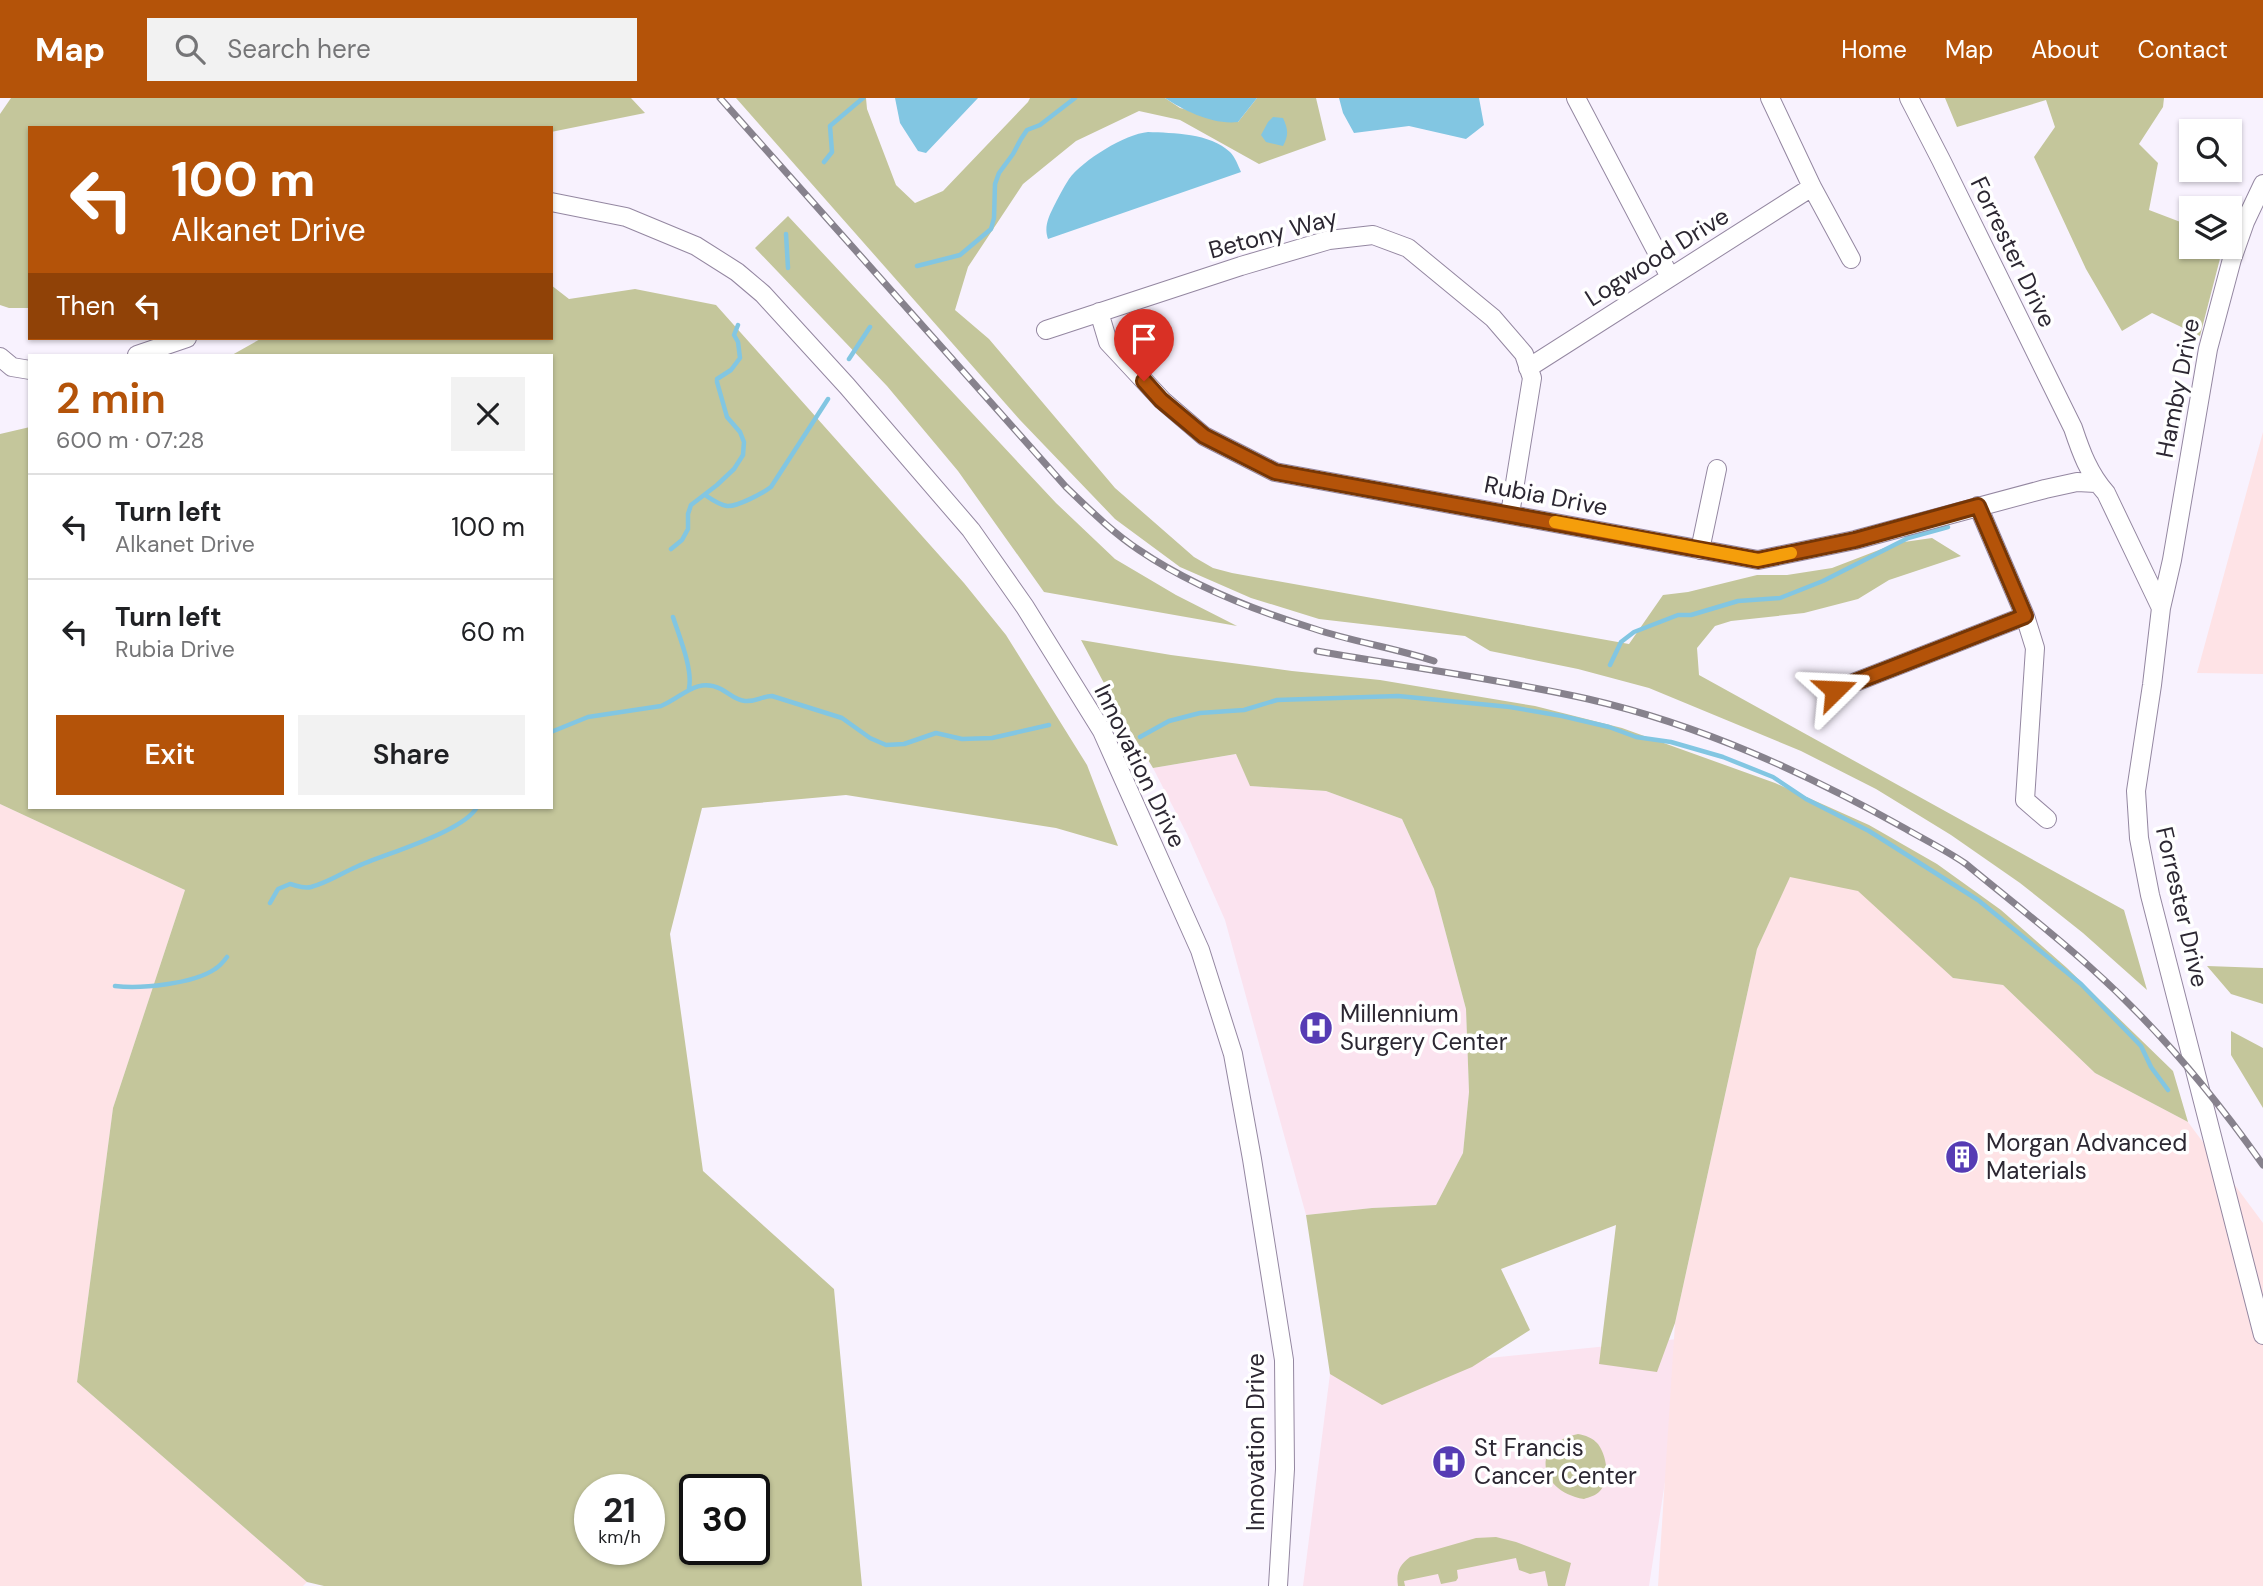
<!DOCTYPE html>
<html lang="en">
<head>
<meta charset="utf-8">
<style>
  :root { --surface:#fff; --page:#f2f2f2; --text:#202124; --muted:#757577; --line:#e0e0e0; --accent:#b45309 }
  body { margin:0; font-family:"DM Sans",sans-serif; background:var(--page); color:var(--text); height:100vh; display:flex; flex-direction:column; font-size:26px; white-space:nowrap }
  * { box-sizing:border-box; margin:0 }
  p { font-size:23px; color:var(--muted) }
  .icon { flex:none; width:38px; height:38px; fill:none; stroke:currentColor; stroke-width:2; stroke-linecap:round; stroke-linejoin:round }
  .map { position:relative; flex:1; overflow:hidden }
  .drawer { position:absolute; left:28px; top:256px; width:525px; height:455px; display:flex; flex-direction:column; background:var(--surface); border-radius:0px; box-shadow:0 2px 5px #0004 }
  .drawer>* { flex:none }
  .banner { position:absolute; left:28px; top:28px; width:525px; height:214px; border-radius:0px; box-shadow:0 2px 5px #0004; background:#b45309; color:#fff; overflow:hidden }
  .controls { position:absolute; left:2179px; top:21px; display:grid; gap:14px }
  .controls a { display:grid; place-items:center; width:63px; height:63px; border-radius:0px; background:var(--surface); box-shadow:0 2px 5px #0004; font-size:35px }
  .speed { position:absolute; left:574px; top:1376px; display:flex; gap:14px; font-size:35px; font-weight:700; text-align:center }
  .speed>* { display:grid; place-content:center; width:91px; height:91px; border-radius:50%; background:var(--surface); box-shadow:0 2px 5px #0004; line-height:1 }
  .speed small { font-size:18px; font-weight:400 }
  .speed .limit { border:4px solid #111; border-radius:10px; background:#fff; color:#111 }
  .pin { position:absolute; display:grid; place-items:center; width:60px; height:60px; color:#fff; margin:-72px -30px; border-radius:50% 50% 50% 0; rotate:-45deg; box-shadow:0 0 7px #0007 }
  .pin .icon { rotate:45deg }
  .me { position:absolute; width:77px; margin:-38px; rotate:69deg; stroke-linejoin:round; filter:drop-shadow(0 0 5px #0008) }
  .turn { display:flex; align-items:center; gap:24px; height:147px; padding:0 28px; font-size:32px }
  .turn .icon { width:91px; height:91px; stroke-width:2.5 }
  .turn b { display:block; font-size:49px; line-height:60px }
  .then { display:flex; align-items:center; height:66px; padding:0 28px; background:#0003; gap:14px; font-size:26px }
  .round { display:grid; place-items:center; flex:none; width:74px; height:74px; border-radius:0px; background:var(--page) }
  .headline { display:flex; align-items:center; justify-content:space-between; height:119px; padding:0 28px }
  h1 { font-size:42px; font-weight:600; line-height:52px; color:var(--accent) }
  .cta { display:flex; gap:14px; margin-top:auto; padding:14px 28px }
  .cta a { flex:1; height:80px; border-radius:0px; background:var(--accent); color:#fff; font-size:28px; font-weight:600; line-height:80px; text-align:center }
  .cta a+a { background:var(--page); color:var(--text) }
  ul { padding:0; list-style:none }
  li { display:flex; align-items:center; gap:21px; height:105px; padding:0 28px; border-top:2px solid var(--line) }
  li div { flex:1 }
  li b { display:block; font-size:26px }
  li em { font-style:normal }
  header { display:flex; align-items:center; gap:42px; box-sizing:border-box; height:98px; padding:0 35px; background:var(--accent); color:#fff }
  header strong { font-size:33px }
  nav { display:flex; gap:38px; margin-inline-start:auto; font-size:24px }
  .search { width:490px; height:63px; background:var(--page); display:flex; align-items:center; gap:18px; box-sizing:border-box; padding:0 24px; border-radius:0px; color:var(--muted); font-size:26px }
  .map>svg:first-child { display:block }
</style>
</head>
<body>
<header>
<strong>Map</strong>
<div class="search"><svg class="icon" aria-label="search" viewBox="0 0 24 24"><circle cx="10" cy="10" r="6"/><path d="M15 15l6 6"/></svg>Search here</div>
<nav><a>Home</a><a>Map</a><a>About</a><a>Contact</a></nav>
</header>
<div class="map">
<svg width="2263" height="1488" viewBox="0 0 2263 1488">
  <rect width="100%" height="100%" fill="#f8f2fe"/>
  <path fill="#fbe3ef" d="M 1237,656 L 1250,688 L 1326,693 L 1402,721 L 1434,791 L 1466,911 L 1469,994 L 1463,1055 L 1436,1107 L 1372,1110 L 1306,1117 L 1225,822 L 1187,736 L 1153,670 Z
    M 1687,1240 L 1649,1488 L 1303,1488 L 1330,1276 Z"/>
  <path fill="#fee3e6" d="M 2263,334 L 2263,576 L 2197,575 Z
    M 0,706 L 185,792 L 113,1010 L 77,1284 L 307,1484 L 303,1488 L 0,1488 Z
    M 1790,778 L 1858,792 L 1953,880 L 2003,887 L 2095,975 L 2188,1024 L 2263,1125 L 2263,1488 L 1658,1488 L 1675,1225 L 1757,851 Z"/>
  <path fill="#c4c69b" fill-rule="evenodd" d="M 11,0 L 631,0 L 645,15 L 551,34 L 551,30 L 30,30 L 30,210 L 9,210 L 0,207 L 0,16 Z
    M 736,0 L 866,0 L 867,11 L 896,87 L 915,105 L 943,93 L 1028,4 L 1030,0 L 1165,0 L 1180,10 L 1238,24 L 1257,0 L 1316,0 L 1326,42 L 1259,66 L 1180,22 L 1139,13 L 1076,43 L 1023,86 L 968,169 L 955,212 L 989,241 L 1115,390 L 1194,459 L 1213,470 L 1232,475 L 1629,546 L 1663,497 L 1688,494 L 1757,477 L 1787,477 L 1832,470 L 1897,445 L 1932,440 L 1961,458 L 1889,482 L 1858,501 L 1804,515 L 1731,523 L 1715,528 L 1697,550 L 1699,577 L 2124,812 L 2147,892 L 2083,835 L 2020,785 L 1951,737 L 1876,691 L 1801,653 L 1649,590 L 1578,571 L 1490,553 L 1465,538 L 1319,521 L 1251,500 L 1180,469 L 1115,421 L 1020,322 Z
    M 1945,0 L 2164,0 L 2163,9 L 2139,46 L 2158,65 L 2149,112 L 2191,128 L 2191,149 L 2223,149 L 2200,238 L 2152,215 L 2122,233 L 2086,171 L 2034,59 L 2055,29 L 2046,2 L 1957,29 Z
    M 788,118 L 1056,405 L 1115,461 L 1176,497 L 1237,528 L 1044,494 L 958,373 L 887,288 L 755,150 Z
    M 551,187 L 569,201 L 635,191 L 716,207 L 964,485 L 1006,537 L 1087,667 L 1118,748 L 1056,730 L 846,697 L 702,710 L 670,836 L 703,1073 L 834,1191 L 862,1488 L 324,1488 L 307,1484 L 77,1284 L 113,1010 L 185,792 L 0,706 L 0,336 L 30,329 L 30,709 L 551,709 L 551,257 L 232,257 L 262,240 L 551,240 ZM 649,1391 L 649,1451 L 590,1451 L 590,1391 ZM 754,1391 L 754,1451 L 695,1451 L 695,1391 Z
    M 1081,542 L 1171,557 L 1292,573 L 1380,582 L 1535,608 L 1622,630 L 1775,685 L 1869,727 L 1937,766 L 2001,812 L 2067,870 L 2173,973 L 2188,1024 L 2095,975 L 2003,887 L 1953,880 L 1858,793 L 1790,779 L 1757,851 L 1675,1225 L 1657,1274 L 1599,1266 L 1616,1127 L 1501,1171 L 1530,1232 L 1472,1269 L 1382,1307 L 1330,1276 L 1306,1117 L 1372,1110 L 1436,1107 L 1463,1055 L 1469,994 L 1466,911 L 1434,791 L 1402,721 L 1326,693 L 1250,688 L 1236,656 L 1153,670 L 1122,619 Z
    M 2207,868 L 2263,870 L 2263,906 L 2231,896 Z
    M 2231,933 L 2263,950 L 2263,1010 L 2231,957 Z
    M 1578,1336 C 1585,1337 1593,1340 1598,1346 C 1607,1358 1611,1383 1599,1394 C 1595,1398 1589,1399 1584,1401 C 1538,1393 1530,1346 1578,1336 Z
    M 1496,1439 L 1516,1444 L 1571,1465 L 1565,1488 L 1548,1488 L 1545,1473 L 1530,1476 L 1519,1472 L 1516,1460 L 1457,1472 L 1458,1480 L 1456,1483 L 1441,1486 L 1438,1476 L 1404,1483 L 1405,1488 L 1398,1488 C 1396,1475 1399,1467 1410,1459 L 1476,1440 Z"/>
  <path fill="#82c6e2" d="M 895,0 L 978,0 L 926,55 L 918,53 L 900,25 Z
    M 1165,0 L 1257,0 L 1238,24 C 1213,27 1185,13 1165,0 Z
    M 1339,0 L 1479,0 L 1484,27 L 1466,41 L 1409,28 L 1354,35 L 1343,15 Z
    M 1273,19 L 1283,20 C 1288,31 1289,37 1283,48 L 1266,44 L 1261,37 L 1268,24 Z
    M 1148,34 C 1173,35 1210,35 1230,54 C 1235,59 1238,67 1241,74 L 1048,141 C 1044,130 1048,120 1053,110 C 1058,100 1063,90 1069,81 C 1083,62 1125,36 1148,34 Z"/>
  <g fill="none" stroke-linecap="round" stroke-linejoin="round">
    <path stroke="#82c6e2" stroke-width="4.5" d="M 824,64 L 832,54 L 830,28 L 863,0
      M 786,136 L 788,170
      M 917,168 L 960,157 L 991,131 L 994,120 L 995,86 L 999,75 L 1013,56 L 1021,41 L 1027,32 L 1040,27 L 1075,0
      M 849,261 L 870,229
      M 705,397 C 711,401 719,407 727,408 C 737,409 763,395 771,389 L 828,301
      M 671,451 L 682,442 L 688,431 L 688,416 L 691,407 L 717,387 L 734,371 L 743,357 L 744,344 L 740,334 L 727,319 L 717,284 L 717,281 L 731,272 L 740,260 L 738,244 L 734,237 L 738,227
      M 673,519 C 679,538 693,571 689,590
      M 1610,567 L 1621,544 L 1634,534 L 1678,517 L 1691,517 L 1738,503 L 1780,500 L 1823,483 L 1908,440 L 1948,429
      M 551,634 L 588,619 L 661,608 C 683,599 696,579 721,591 C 730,596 735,602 745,603 C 756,604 762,598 772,598 L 842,620 L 870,640 L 886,647 L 904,646 L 936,635 L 962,641 L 992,640 L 1049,627
      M 1140,639 L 1169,623 L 1200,615 L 1244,612 L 1277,602 L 1398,598 L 1510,609 L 1562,618 L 1609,629 L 1636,639 L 1671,644 L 1723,659 L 1773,679 L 1806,701 L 1869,733 L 1978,802 L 2081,886 L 2141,948 L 2151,969 L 2168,992
      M 270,805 L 278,791 L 290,786 C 298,788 304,791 311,789 C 327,785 342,775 356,769 C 384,756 464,734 477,709
      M 115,888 C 141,891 193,886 215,871 C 220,868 224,863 227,859"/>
    <g stroke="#9487a1" stroke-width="20">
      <path id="minor" d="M 1576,0 L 1670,179
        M 1770,0 L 1812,89 L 1851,161
        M 1909,0 L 1941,62 L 2073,330 C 2081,354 2089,376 2106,395 L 2161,510
        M 2263,86 L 2245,124 L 2232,161 L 2208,251 L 2172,462 L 2161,510 L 2152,587 L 2136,693 L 2139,740 L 2150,797 L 2263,1237
        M 551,104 L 626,119 L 696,148 L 737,174 L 763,196 L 847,288 L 971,432 L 1025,509 L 1102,633 L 1200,852 L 1233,956 L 1252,1061 L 1284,1262 L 1285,1371 L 1278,1488
        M 1099,214 L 1108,244 L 1162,302 L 1204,338 L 1275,374 L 1758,462 L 1855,442 L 2045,391 L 2077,384 L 2096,385
        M 1046,232 L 1241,168 L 1329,142 L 1373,137 L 1408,150 L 1493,220 L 1524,256 L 1532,280 L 1510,416
        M 137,257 L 187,240
        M 0,259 L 12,269 L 30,272
        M 1528,270 L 1812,89
        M 1978,408 L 2025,518 L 2035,550 L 2025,702 L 2047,721
        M 1700,452 L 1717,371
        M 1835,592 L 2025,518"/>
    </g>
    <use href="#minor" stroke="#fff" stroke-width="18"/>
    <g stroke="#87828d" stroke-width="7">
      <path id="rail" d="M 720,0 L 1066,389 C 1089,411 1112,434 1139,452 C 1192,488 1253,512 1315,531 C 1354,544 1395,550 1434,563
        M 1317,553 C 1407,569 1499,581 1588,601 C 1701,627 1806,675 1906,731 C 1927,743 1947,753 1966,766 C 2007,800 2050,833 2090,869 C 2155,927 2213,996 2263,1067"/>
    </g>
    <use href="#rail" stroke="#fff" stroke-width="4.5" stroke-dasharray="13" stroke-linecap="butt"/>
  </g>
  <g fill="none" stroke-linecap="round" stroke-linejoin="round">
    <g stroke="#753606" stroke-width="18">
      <path id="route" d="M 1144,283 L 1161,302 L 1204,338 L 1275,374 L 1758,462 L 1855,442 L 1978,408 L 2025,518 L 1835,592"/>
    </g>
    <use href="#route" stroke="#b45309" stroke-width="12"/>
    <path stroke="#f59e0b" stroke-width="12" d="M 1555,424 L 1758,462 L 1791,455"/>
  </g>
  <defs>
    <g id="hospital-disc" transform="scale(1.75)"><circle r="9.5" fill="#563cb4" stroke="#fff"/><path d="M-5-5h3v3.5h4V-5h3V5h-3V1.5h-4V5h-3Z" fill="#fff"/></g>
    <g id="building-disc" transform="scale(1.75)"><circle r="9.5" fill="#563cb4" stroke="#fff"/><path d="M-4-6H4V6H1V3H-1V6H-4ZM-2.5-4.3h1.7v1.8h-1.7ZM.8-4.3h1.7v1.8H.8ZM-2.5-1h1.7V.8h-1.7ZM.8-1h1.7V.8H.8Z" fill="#fff"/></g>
  </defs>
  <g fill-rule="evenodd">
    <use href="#hospital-disc" x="1316" y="930"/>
    <use href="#building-disc" x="1962" y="1059"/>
    <use href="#hospital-disc" x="1449" y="1364"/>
  </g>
  <g text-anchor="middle" stroke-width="7" stroke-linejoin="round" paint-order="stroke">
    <g font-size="24" fill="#2c2732" stroke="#fff">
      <text transform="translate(1273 136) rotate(-15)" y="8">Betony Way</text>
      <text transform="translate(2013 154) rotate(64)" y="8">Forrester Drive</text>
      <text transform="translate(1657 159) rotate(-32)" y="8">Logwood Drive</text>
      <text transform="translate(2178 290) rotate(-79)" y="8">Hamby Drive</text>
      <text transform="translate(1546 398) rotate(11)" y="8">Rubia Drive</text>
      <text transform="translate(1140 668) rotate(64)" y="8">Innovation Drive</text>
      <text transform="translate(2182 809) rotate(77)" y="8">Forrester Drive</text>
      <text transform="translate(1256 1344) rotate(-90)" y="8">Innovation Drive</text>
    </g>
    <g font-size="24" fill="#2c2732" stroke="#fff" text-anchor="start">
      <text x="1340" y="924">Millennium<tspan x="1340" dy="28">Surgery Center</tspan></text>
      <text x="1986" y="1053">Morgan Advanced<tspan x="1986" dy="28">Materials</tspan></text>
      <text x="1474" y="1358">St Francis<tspan x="1474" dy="28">Cancer Center</tspan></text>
    </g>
  </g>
</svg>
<div class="controls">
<a><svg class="icon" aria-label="search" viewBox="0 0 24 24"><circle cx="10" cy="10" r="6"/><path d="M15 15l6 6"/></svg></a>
<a><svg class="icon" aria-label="layers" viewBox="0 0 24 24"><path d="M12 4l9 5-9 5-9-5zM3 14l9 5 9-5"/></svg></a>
</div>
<div class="speed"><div>21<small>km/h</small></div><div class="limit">30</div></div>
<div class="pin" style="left:1144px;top:283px;background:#d93025"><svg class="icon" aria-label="arrive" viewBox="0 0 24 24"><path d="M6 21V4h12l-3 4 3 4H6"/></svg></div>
<svg class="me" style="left:1835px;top:592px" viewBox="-20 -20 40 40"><path d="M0-17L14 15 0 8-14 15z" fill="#b45309" stroke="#fff" stroke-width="4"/></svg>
<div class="banner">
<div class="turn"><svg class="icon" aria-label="left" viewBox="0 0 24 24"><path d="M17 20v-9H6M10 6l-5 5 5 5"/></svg><div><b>100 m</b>Alkanet Drive</div></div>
<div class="then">Then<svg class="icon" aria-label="left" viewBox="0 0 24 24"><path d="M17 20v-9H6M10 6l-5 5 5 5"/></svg></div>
</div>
<section class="drawer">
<div class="headline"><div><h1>2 min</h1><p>600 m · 07:28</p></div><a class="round"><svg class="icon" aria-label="close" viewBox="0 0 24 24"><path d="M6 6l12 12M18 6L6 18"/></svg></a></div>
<ul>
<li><svg class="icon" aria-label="left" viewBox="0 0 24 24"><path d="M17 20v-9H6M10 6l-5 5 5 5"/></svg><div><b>Turn left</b><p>Alkanet Drive</p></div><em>100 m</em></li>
<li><svg class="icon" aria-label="left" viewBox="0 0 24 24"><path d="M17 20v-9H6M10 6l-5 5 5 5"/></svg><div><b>Turn left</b><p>Rubia Drive</p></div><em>60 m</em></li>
</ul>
<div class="cta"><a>Exit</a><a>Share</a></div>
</section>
</div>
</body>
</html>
